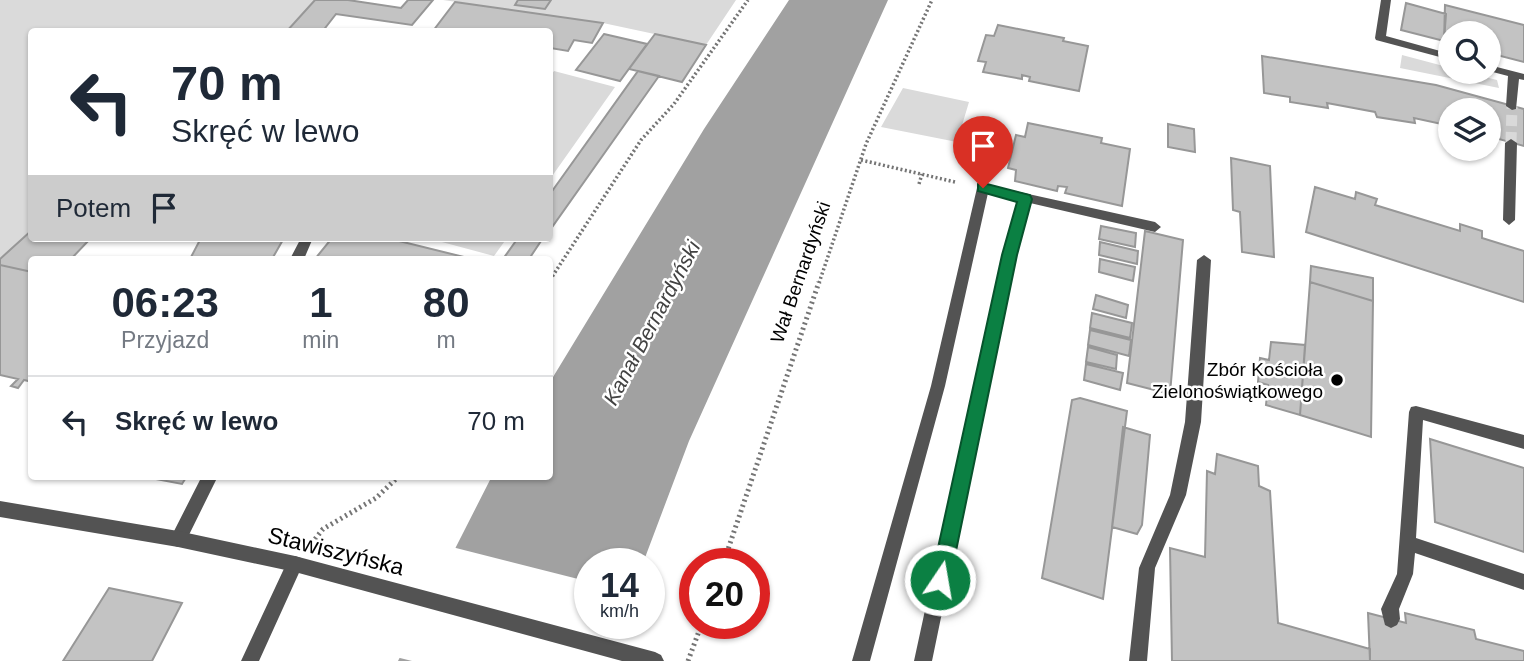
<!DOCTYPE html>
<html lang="pl">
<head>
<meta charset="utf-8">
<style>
  :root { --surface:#fff; --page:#f2f2f3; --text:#1f2937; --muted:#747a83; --line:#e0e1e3 }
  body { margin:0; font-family:Helvetica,sans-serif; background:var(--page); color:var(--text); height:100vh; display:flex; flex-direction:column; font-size:26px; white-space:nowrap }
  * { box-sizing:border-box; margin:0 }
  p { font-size:23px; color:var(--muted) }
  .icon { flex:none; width:38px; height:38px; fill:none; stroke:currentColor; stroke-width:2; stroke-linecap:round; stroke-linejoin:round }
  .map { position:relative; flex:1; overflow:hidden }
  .sheet { position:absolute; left:28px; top:256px; width:525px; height:224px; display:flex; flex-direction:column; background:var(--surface); border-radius:7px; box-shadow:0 2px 5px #0004 }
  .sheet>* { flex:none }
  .hud { position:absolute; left:28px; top:28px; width:525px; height:214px; border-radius:7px; box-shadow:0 2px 5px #0004; background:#fff; color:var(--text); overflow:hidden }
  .controls { position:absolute; left:1438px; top:21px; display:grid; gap:14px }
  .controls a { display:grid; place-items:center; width:63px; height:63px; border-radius:50%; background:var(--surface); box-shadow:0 2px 5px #0004; font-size:35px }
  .speed { position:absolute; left:574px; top:548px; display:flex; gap:14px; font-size:35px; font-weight:700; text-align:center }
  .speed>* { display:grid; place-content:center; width:91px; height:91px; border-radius:50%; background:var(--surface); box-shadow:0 2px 5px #0004; line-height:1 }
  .speed small { font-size:18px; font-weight:400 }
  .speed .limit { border:10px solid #d22; background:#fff; color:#111 }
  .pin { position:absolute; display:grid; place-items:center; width:60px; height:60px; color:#fff; margin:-72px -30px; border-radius:50% 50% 50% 0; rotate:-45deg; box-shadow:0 0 7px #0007 }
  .pin .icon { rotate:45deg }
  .me { position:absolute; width:77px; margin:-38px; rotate:12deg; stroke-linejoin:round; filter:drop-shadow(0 0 5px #0008) }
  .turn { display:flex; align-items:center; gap:24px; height:147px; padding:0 28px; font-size:32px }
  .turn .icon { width:91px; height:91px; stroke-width:2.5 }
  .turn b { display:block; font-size:49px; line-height:60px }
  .then { display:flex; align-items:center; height:66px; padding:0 28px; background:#0003; gap:14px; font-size:26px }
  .eta { display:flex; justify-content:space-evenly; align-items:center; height:119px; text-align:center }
  .eta b { font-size:42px; font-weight:700; line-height:49px }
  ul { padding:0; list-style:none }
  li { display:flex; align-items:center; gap:21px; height:91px; padding:0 28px; border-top:2px solid var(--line) }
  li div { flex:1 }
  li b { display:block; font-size:26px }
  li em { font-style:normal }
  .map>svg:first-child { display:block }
</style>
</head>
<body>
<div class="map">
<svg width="1524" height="661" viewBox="0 0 1524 661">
  <rect width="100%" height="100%" fill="#fff"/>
  <path fill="#dadada" d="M 0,0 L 315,0 L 286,31 L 32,32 L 31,230 L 0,259 Z
    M 443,0 L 736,0 L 706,45 L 603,23 Z
    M 1402,55 L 1451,68 L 1451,72 L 1465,72 L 1497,80 L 1499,88 L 1400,68 Z
    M 554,71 L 615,87 L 550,179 L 550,77 Z
    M 903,88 L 969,102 L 957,142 L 881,127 Z
    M 427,238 L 507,238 L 494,256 Z"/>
  <path fill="#a1a1a1" d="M 789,0 L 888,0 L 689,441 L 643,563 L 590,564 L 590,623 L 607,661 L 398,661 L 492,476 L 550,476 L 550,382 L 704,129 Z"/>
  <path fill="#fff" d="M 452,547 L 590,582 L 590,623 L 625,623 L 611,661 L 412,661 L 396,657 Z"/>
  <path fill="#c3c3c3" stroke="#979797" stroke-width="2" d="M 315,0 L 348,0 L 401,8 L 408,0 L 433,0 L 412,25 L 336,14 L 322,32 L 286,32 Z
    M 518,0 L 551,0 L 545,9 L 515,5 Z
    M 455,2 L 603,23 L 592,43 L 574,40 L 568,51 L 550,48 L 550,32 L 433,31 Z
    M 1406,3 L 1446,14 L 1444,41 L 1401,30 Z
    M 1445,5 L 1524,25 L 1524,62 L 1489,53 L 1489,33 L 1451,33 L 1451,43 L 1444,41 Z
    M 998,25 L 1064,38 L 1063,41 L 1088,46 L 1079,91 L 1029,81 L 1030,77 L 1022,75 L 1022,79 L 983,72 L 986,62 L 978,61 L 986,35 L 994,36 Z
    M 604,34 L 647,44 L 620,81 L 576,70 Z
    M 655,34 L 706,45 L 682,82 L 629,69 Z
    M 1262,56 L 1436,85 L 1524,109 L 1524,146 L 1492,137 L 1492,142 L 1489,141 L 1489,110 L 1451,110 L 1451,126 L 1414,118 L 1415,123 L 1377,117 L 1375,112 L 1327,103 L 1328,108 L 1290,102 L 1290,97 L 1264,93 Z
    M 638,71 L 659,76 L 550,230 L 550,194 Z
    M 1028,123 L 1102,138 L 1101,143 L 1130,149 L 1122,206 L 1065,193 L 1067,187 L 1058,186 L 1057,191 L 1015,181 L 1016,170 L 1008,168 L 1016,135 L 1025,137 Z
    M 1168,124 L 1194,129 L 1195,152 L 1168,147 Z
    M 1231,158 L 1270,166 L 1274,257 L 1242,252 L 1240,212 L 1233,210 Z
    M 1315,187 L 1355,199 L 1356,192 L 1377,199 L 1375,205 L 1460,231 L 1460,224 L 1482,231 L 1482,238 L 1524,251 L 1524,302 L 1306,232 Z
    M 1101,226 L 1136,233 L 1135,247 L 1099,239 Z
    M 32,230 L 32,238 L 91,238 L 71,259 L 32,259 L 32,272 L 0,265 L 0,259 Z
    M 1145,231 L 1183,240 L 1170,394 L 1127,383 Z
    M 201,238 L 284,238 L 272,259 L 190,259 Z
    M 332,238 L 387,238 L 472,259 L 315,259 Z
    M 518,238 L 543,238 L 529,259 L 503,259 Z
    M 1100,242 L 1138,251 L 1137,264 L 1099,255 Z
    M 1100,259 L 1135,267 L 1133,281 L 1099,272 Z
    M 0,265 L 32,272 L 32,382 L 24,380 L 18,388 L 11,386 L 18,379 L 0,375 Z
    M 1311,266 L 1373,278 L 1373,301 L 1310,282 Z
    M 1310,282 L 1373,301 L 1371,437 L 1300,415 Z
    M 1096,295 L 1128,305 L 1126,318 L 1093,309 Z
    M 1092,313 L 1132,323 L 1130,338 L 1090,328 Z
    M 1090,330 L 1131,340 L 1129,356 L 1088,345 Z
    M 1271,342 L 1305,345 L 1300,415 L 1266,405 L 1268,385 L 1258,382 L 1260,358 L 1269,360 Z
    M 1088,347 L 1117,355 L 1116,369 L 1086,362 Z
    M 1086,364 L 1123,373 L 1120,390 L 1084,380 Z
    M 1080,398 L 1127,411 L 1103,599 L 1042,578 L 1072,400 Z
    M 1123,427 L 1150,435 L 1142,525 L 1137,534 L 1112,527 Z
    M 1430,439 L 1524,468 L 1524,552 L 1435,522 Z
    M 1217,454 L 1258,466 L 1259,486 L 1270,491 L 1278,623 L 1370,649 L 1370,661 L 1172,661 L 1170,548 L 1205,557 L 1207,471 L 1215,474 Z
    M 140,476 L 187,476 L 182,484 Z
    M 109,588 L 182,603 L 152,661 L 63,661 Z
    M 1368,613 L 1406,623 L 1405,613 L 1474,630 L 1476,639 L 1524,651 L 1524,661 L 1370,661 Z"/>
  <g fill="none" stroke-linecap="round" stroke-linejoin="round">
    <path stroke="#d9d9d9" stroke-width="11" stroke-dasharray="11 6" stroke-linecap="butt" d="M 1511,143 L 1512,106"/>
    <path stroke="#757575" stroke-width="3.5" stroke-dasharray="2 2.5" stroke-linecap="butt" d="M 861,160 L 955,182
      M 919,184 L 922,174
      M 550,280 L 641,140 L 674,104 L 748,0
      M 819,283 L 866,144 L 932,0"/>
    <path stroke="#757575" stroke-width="5" stroke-dasharray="2 3.5" stroke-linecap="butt" d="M 315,539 L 323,529 L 376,498 L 399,476
      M 723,564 L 819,282
      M 688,661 L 702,623"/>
    <path fill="#535353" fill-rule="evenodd" d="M 983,184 L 1155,222 L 1161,227 L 1155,232 L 1030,203 L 1016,255 L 932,661 L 914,661 L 1002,255 L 1018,200 L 988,193 L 945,386 L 870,661 L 852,661 L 931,386 L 977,188 Z
      M 301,238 L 313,238 L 304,259 L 290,259 Z
      M 1204,255 L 1211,260 L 1201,422 L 1186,495 L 1155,568 L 1147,661 L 1129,661 L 1139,568 L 1170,495 L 1185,422 L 1197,260 Z
      M 1416,406 L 1524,435 L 1524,449 L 1423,420 L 1416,538 L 1524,574 L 1524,590 L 1415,553 L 1413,574 L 1399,609 L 1400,619 L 1397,625 L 1391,628 L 1385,625 L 1381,609 L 1397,574 L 1409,412 L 1411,407 Z
      M 202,476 L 218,476 L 184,545 L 178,547 L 172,545 L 170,539 Z
      M 295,556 L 301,558 L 303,564 L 259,661 L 241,661 L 289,558 Z"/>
    <path fill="#535353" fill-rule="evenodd" d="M 1381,0 L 1391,0 L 1386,36 L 1451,54 L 1451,60 L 1376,40 L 1375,38 Z
      M 1489,65 L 1524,74 L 1524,80 L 1519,79 L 1516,109 L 1512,110 L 1506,106 L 1508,76 L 1489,71 Z
      M 1511,139 L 1517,143 L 1515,220 L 1509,225 L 1503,220 L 1505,143 Z"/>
    <path fill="#535353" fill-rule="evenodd" d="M 0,501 L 178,531 L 295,556 L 655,652 L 661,655 L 664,661 L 622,661 L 295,572 L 178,547 L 0,517 Z"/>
  </g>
  <path fill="#0b8043" stroke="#07532c" stroke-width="2" d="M 983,183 L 1030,195 L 1032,199 L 1017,255 L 950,580 L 947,586 L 940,589 L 933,586 L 931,580 L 1002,255 L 1017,202 L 978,191 L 978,184 Z"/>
  <circle fill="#000" stroke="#fff" stroke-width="2.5" cx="1337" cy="380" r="7"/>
  <g text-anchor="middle" stroke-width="5" stroke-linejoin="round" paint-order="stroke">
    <g font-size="19" fill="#000" stroke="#fff">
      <text transform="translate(800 272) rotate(-71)" y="7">Wał Bernardyński</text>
    </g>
    <g font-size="19" fill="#000" stroke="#fff" text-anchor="end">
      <text x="1323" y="376">Zbór Kościoła<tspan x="1323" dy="22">Zielonoświątkowego</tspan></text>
    </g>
    <g font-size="21" font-style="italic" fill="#424242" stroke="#fff">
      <text transform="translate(652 323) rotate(-62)" y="7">Kanał Bernardyński</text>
    </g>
    <g font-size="23" fill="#000" stroke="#fff">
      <text transform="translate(336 551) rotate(14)" y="8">Stawiszyńska</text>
    </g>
  </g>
</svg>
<div class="controls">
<a><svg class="icon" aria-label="search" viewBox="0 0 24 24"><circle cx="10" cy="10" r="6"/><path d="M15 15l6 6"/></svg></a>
<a><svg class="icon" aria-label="layers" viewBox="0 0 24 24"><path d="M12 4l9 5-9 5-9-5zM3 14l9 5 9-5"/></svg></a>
</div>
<div class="speed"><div>14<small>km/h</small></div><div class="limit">20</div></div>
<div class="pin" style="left:983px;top:188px;background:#d93025"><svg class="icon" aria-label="arrive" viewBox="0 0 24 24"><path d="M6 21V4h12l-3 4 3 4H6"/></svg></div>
<svg class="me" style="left:940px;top:580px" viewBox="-20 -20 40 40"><circle r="17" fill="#0b8043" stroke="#fff" stroke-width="3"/><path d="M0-11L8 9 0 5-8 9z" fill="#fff"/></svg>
<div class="hud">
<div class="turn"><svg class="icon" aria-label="left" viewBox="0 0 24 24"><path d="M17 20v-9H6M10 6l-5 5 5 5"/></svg><div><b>70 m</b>Skręć w lewo</div></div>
<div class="then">Potem<svg class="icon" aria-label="arrive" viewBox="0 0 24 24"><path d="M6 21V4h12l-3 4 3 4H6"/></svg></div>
</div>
<section class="sheet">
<div class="eta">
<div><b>06:23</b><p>Przyjazd</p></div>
<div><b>1</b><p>min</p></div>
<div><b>80</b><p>m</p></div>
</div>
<ul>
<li><svg class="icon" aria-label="left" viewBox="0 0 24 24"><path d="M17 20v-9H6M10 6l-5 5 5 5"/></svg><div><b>Skręć w lewo</b></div><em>70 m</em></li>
</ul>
</section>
</div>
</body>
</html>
